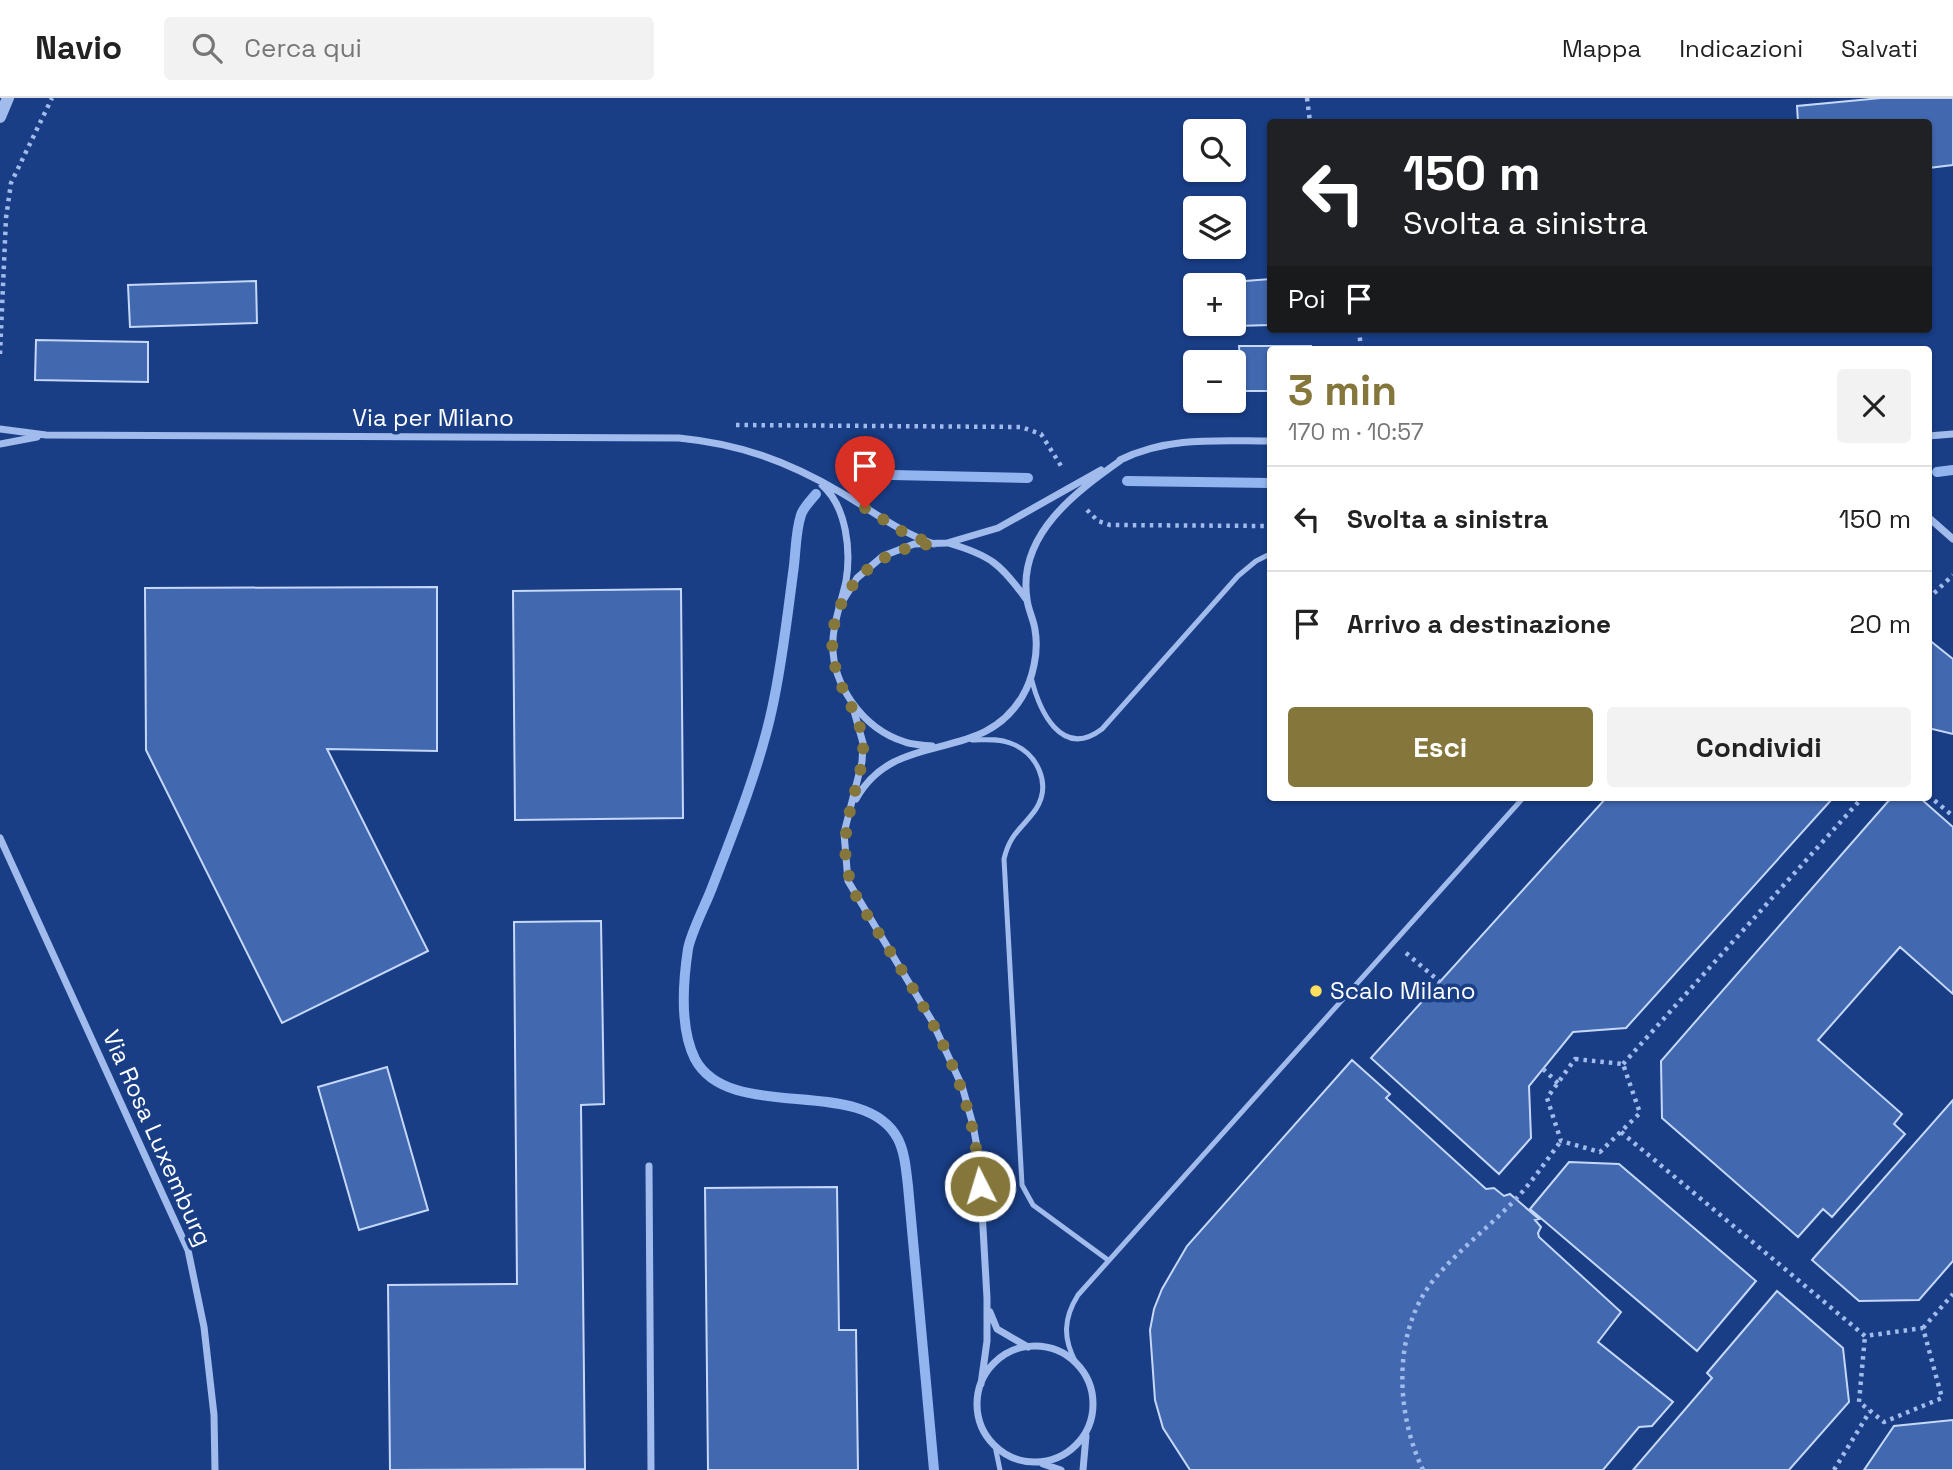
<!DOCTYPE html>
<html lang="it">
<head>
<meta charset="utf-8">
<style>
  :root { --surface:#fff; --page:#f2f2f2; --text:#222; --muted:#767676; --line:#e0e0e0; --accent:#85773c }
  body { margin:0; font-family:"Space Grotesk",sans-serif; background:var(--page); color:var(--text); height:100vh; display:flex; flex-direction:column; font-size:26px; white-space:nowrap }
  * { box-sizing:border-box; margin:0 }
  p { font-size:23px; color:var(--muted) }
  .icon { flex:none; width:38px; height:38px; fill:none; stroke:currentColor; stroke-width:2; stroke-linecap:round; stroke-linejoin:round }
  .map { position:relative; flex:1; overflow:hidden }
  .sheet { position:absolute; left:1267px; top:248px; width:665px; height:455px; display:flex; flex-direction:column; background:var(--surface); border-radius:7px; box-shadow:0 2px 5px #0004 }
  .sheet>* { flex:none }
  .banner { position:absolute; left:1267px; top:21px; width:665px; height:214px; border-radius:7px; box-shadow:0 2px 5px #0004; background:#202124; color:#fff; overflow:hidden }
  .buttons { position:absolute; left:1183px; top:21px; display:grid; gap:14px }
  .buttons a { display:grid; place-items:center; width:63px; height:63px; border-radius:7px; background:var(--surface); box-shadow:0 2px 5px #0004; font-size:35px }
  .pin { position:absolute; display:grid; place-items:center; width:60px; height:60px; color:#fff; margin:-72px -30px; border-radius:50% 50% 50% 0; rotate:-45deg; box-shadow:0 0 7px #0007 }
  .pin .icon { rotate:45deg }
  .me { position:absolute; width:77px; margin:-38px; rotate:355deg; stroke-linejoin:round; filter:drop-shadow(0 0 5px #0008) }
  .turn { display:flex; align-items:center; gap:24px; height:147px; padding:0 21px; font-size:32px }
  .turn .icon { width:91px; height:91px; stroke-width:2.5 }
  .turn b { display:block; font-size:49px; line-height:60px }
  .then { display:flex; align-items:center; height:66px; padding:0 21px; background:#0003; gap:14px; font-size:26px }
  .round { display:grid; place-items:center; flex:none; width:74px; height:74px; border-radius:7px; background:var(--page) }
  .summary { display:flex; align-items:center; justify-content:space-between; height:119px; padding:0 21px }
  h1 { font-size:42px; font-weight:700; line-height:52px; color:var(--accent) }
  .action { display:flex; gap:14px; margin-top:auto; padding:14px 21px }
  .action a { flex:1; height:80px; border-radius:7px; background:var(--accent); color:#fff; font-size:28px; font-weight:700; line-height:80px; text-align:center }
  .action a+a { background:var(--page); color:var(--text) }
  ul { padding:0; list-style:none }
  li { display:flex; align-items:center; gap:21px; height:105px; padding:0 21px; border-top:2px solid var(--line) }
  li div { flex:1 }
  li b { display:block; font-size:26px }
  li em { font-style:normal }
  header { display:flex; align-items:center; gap:42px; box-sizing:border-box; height:98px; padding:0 35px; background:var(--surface); border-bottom:2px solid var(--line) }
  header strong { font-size:33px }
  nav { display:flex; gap:38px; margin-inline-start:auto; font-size:24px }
  .search { width:490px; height:63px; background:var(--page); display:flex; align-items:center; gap:18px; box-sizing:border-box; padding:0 24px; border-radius:7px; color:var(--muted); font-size:26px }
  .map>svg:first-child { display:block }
</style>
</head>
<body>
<header>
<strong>Navio</strong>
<div class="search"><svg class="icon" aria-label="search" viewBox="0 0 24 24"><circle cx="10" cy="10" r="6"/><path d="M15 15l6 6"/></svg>Cerca qui</div>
<nav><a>Mappa</a><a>Indicazioni</a><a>Salvati</a></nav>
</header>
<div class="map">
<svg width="1953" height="1372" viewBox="0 0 1953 1372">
  <rect width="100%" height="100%" fill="#193e86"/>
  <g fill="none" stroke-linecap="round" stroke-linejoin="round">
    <path stroke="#92b4ef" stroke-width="10" d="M 1937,374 L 1953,372
      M 892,377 L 1028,380
      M 1127,383 L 1270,385
      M 816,396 C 811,402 803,410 801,417 C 795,435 796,457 793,475 C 787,521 782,566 772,611 C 760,667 734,733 713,787 C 707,804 691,834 688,851 C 683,884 679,929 695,961 C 730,1027 864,975 898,1041 C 905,1055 906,1072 908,1088 L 934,1372"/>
  </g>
  <path fill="#4268af" stroke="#c5d8f9" stroke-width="2" d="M 1881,0 L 1953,0 L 1953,67 L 1928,70 L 1928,24 L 1798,24 L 1797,8 Z
    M 1270,181 L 1270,227 L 1236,228 L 1233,184 Z
    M 256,183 L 257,225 L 130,229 L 128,187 Z
    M 36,242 L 148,244 L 148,284 L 35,282 Z
    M 1239,248 L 1311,248 L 1311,252 L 1270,252 L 1270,293 L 1242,293 Z
    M 437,489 L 437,653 L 327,651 L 428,853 L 282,925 L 146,652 L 145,490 Z
    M 681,491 L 683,720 L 515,722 L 513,493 Z
    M 1928,541 L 1953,561 L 1953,636 L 1928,630 Z
    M 1606,700 L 1833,700 L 1626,930 L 1573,934 L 1529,988 L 1531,1040 L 1499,1076 L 1371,960 Z
    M 1891,700 L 1920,700 L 1953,729 L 1953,896 L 1900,849 L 1818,942 L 1902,1016 L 1894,1026 L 1905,1036 L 1832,1119 L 1823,1111 L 1798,1139 L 1662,1020 L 1661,963 Z
    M 601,823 L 604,1006 L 581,1007 L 585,1371 L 390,1372 L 388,1187 L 517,1186 L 514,824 Z
    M 1352,962 L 1390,996 L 1386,1000 L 1486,1091 L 1494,1090 L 1504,1098 L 1510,1096 L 1539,1121 L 1535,1122 L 1541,1129 L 1538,1135 L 1539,1139 L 1621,1214 L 1598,1244 L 1673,1304 L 1652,1328 L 1639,1329 L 1603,1372 L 1190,1372 L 1163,1330 L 1155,1302 L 1150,1232 L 1154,1211 L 1162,1191 L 1187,1148 Z
    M 387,969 L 428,1112 L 359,1132 L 318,989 Z
    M 1953,1002 L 1953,1163 L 1919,1202 L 1859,1203 L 1812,1162 Z
    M 1569,1064 L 1619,1066 L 1756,1183 L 1697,1253 L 1530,1111 Z
    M 837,1089 L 839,1232 L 856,1232 L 858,1372 L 708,1372 L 705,1090 Z
    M 1777,1193 L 1843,1250 L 1849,1304 L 1789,1372 L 1633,1372 L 1712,1280 L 1707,1275 Z
    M 1953,1322 L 1953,1372 L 1864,1372 L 1894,1328 Z"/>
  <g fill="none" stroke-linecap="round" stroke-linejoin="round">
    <path stroke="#a0bbec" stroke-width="4.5" stroke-dasharray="3.5 5" stroke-linecap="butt" d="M 1307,0 L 1310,24
      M 1359,231 L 1361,252
      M 0,256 L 6,120 L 11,85 L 52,0
      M 736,327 L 1021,329 L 1041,336 L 1063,371
      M 1087,412 L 1098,423 L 1110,427 L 1270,428
      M 1928,501 L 1953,477
      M 1928,697 L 1953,718
      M 1406,855 L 1440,884
      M 1575,961 L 1623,966 L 1640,1015 L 1600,1054 L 1561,1043 L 1547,1000 Z
      M 1623,966 L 1862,700
      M 1543,971 L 1558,985
      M 1621,1034 L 1865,1238 L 1923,1230 L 1942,1300 L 1884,1324 L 1859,1304 L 1865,1238
      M 1923,1230 L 1953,1196
      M 1423,1372 C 1396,1316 1392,1236 1432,1184 C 1456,1154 1488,1130 1515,1102 C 1532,1084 1546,1063 1561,1043
      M 1834,1372 L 1870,1313"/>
    <path stroke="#a0bbec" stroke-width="5" d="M 1031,579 C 1039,612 1061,662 1102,631 L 1238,478 L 1256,463 L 1270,456
      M 972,642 C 984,642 998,640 1010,645 C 1037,654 1052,686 1036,711 C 1022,731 1010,735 1004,761 L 1022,1087 L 1033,1107 L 1108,1162
      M 1076,1265 C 1063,1241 1063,1221 1078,1197 L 1523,700
      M 995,1348 L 1000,1372"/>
    <path stroke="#a0bbec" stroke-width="7" d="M 0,331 L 46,337 L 679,340 C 740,346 787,363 840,394 C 873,413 897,433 934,446
      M 1928,338 L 1953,336
      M 0,346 L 37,339
      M 1120,362 C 1168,338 1219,343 1270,343
      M 822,387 C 847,409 851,453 846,483 C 842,502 834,522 833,541 C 830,586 863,631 905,644 C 913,647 923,647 932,648
      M 1928,419 L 1953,441
      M 948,445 C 990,457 1001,466 1026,501
      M 839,509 L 857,480 L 883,458 L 914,446 L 947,445 L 998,430 L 1101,372
      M 852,606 L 863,645 L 862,664 L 844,735 L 848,783 L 932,923 L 962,988 L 973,1027 L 979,1060 L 987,1200 L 987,1243 L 981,1286
      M 856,701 C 896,629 981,668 1022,599 C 1033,581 1039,553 1035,532 C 1034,522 1028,512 1027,501 C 1017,436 1077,393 1124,360
      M 0,740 L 188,1152 L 204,1229 L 214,1317 L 215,1372
      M 649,1068 L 651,1372
      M 990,1214 L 997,1231 L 1028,1249
      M977 1306a58 58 0 1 1 116 0a58 58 0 1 1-116 0Z
      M 1043,1366 L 1061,1372
      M 1083,1372 L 1086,1338"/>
    <path stroke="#a0bbec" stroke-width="12" d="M 0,19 L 8,0"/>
  </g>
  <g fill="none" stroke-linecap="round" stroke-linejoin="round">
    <path stroke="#85773c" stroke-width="12" stroke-dasharray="0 21.6" d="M 865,410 L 908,437 L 934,446 C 868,448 816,510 837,575 C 844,600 861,619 863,646 C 864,662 859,677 855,693 C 844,734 839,762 858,802 C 916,897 974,972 980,1088"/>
  </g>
  <circle fill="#ffdf5b" stroke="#193e86" stroke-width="2.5" cx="1316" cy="893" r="7"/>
  <g text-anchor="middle" stroke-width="7" stroke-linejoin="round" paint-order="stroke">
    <g font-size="24" fill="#fff" stroke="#193e86">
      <text x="433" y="328">Via per Milano</text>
      <text transform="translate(157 1040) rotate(66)" y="8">Via Rosa Luxemburg</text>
    </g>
    <g font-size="24" fill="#fff" stroke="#193e86" text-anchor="start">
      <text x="1330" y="901">Scalo Milano</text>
    </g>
  </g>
</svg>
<div class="buttons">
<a><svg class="icon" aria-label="search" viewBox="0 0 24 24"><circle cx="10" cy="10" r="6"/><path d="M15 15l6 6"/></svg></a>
<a><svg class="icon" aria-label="layers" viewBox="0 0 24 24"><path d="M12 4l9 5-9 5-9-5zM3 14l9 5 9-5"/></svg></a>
<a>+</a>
<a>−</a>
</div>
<div class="pin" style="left:865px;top:410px;background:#d93025"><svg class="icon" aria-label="arrive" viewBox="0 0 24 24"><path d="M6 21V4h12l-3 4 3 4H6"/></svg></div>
<svg class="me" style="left:980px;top:1088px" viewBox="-20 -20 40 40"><circle r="17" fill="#85773c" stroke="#fff" stroke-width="3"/><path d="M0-11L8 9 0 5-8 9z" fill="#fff"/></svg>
<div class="banner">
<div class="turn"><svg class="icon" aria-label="left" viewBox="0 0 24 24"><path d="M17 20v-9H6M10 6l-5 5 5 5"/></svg><div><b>150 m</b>Svolta a sinistra</div></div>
<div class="then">Poi<svg class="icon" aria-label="arrive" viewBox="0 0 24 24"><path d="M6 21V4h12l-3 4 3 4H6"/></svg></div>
</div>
<section class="sheet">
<div class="summary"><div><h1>3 min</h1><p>170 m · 10:57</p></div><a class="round"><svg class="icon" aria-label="close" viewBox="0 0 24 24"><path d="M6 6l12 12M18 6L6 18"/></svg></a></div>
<ul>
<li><svg class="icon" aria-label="left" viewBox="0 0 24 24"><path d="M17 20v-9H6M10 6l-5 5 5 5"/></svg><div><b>Svolta a sinistra</b></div><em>150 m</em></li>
<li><svg class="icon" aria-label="arrive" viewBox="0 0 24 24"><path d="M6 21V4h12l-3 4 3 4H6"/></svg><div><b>Arrivo a destinazione</b></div><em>20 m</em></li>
</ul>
<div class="action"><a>Esci</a><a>Condividi</a></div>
</section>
</div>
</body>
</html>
